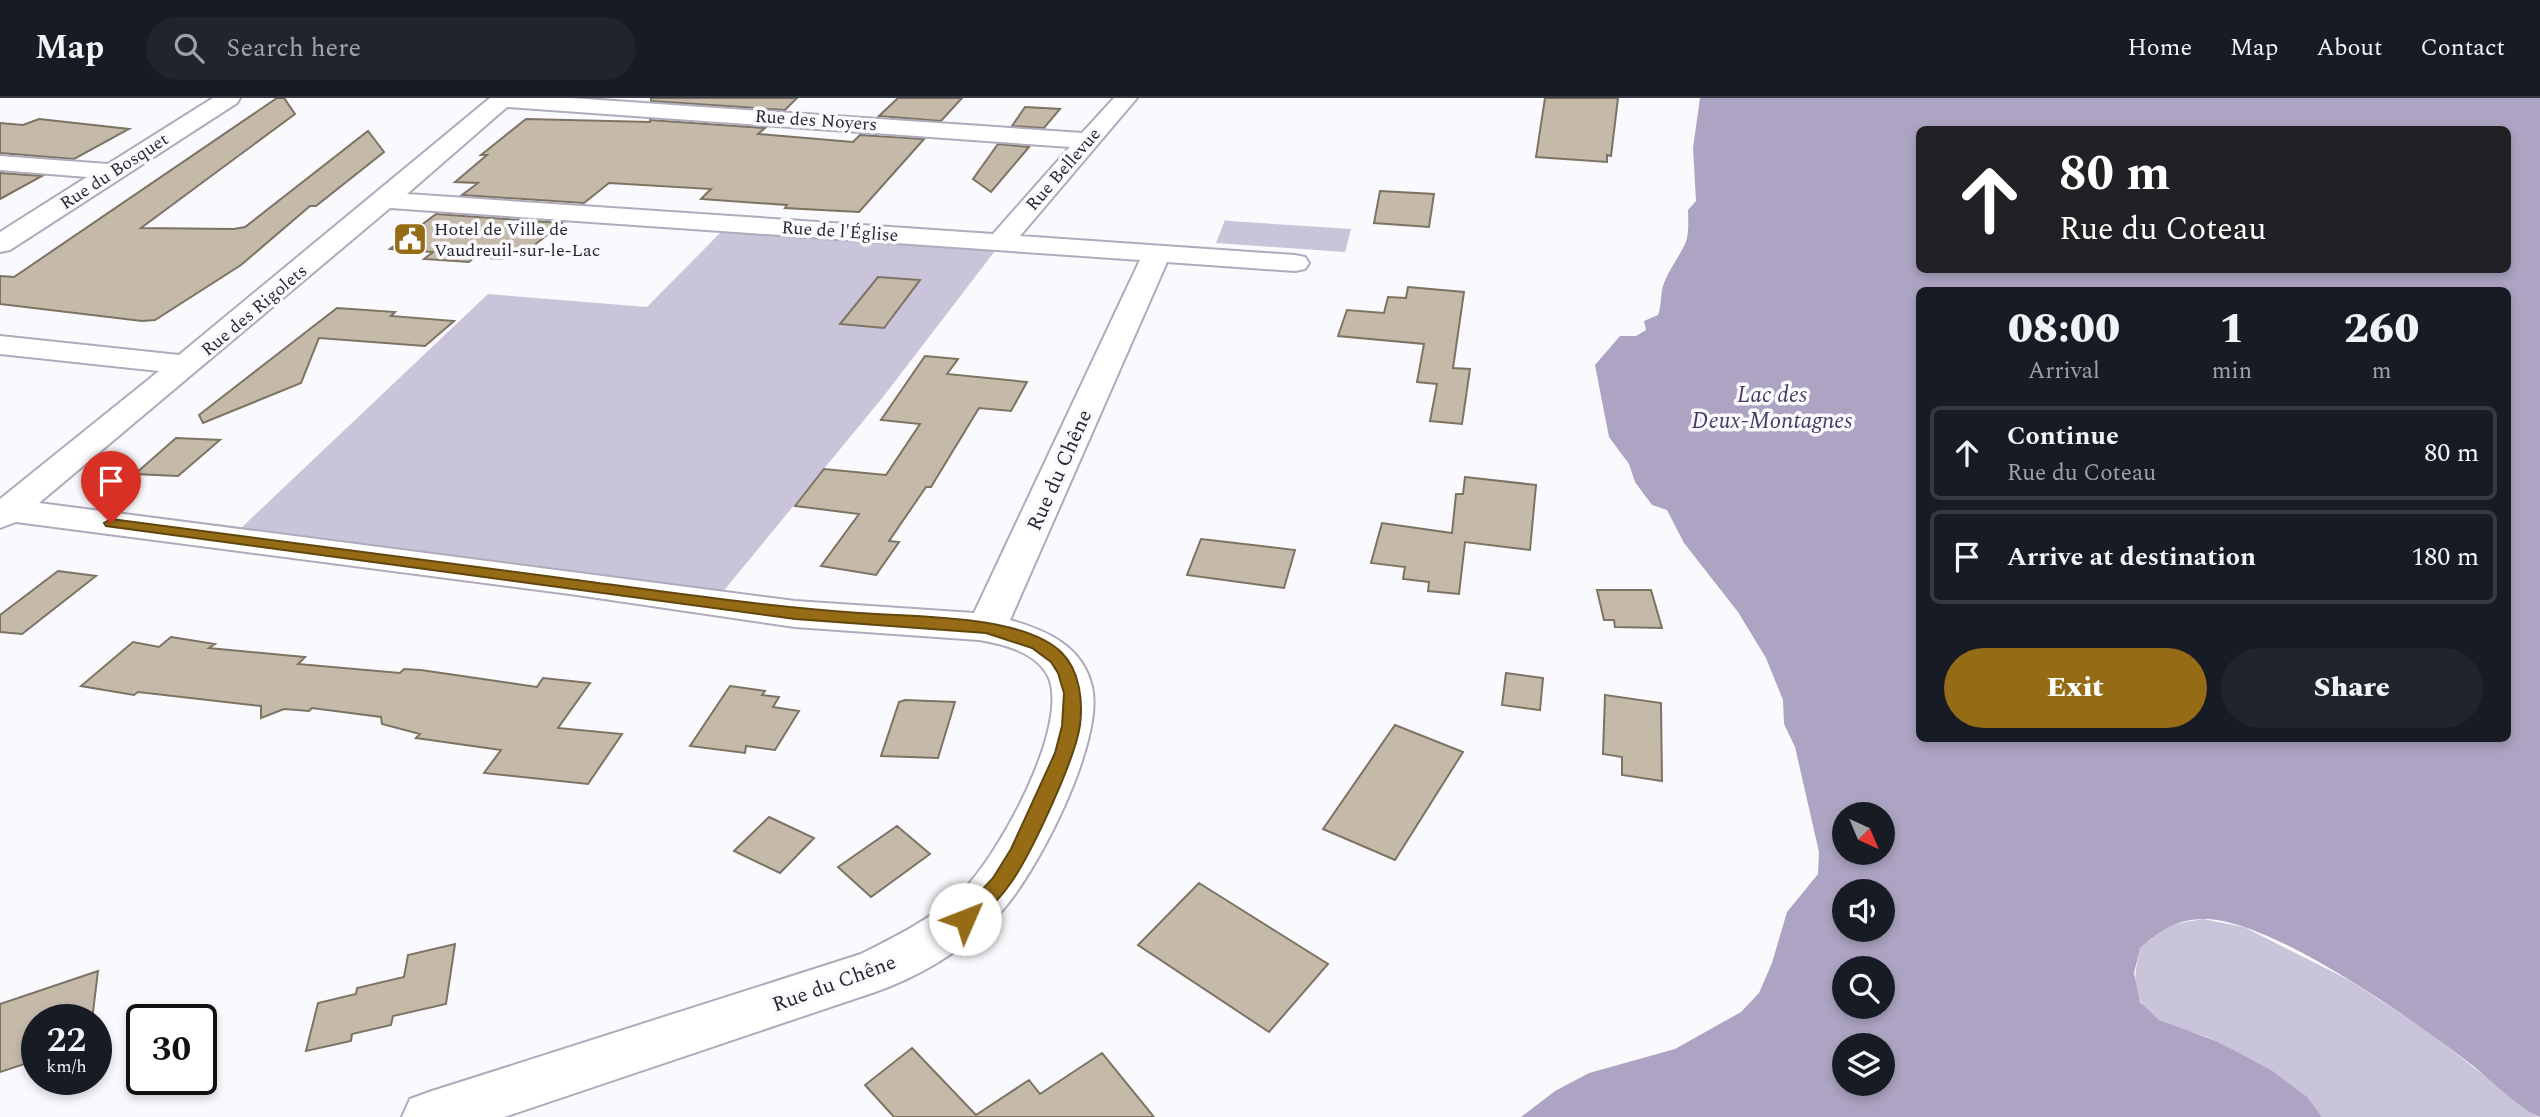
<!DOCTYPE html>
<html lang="en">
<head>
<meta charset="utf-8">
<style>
  :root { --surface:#171b24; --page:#20242c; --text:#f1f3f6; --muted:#9ea1a6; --line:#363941; --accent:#956b16 }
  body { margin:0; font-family:Spectral,serif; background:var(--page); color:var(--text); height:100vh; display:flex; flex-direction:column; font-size:26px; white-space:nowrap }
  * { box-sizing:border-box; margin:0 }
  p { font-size:23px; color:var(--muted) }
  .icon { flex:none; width:38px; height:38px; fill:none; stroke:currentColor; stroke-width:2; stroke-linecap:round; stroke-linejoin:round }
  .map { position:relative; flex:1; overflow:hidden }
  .panel { position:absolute; left:1916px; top:189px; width:595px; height:455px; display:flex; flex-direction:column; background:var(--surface); border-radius:10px; box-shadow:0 4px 10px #0003 }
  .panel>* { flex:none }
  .guide { position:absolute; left:1916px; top:28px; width:595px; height:147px; border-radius:10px; box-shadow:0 4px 10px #0003; background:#202124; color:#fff; overflow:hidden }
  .needle { width:46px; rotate:136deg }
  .controls { position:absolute; left:1832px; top:704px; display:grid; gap:14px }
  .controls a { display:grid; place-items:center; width:63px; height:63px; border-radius:50%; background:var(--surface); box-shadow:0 4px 10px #0003; font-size:35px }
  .speed { position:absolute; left:21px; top:906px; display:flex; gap:14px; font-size:35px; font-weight:700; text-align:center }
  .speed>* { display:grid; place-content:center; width:91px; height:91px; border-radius:50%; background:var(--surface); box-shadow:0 4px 10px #0003; line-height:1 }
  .speed small { font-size:18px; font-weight:400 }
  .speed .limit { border:4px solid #111; border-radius:10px; background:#fff; color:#111 }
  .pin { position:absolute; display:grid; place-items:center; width:60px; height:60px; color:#fff; margin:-72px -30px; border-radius:50% 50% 50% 0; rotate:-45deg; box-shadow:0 0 7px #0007 }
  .pin .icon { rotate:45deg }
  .me { position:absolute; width:77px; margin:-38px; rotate:46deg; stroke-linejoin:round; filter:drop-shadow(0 0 5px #0008) }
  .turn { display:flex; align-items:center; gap:24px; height:147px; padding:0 28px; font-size:32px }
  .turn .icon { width:91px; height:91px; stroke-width:2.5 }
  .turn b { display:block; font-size:49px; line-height:60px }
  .eta { display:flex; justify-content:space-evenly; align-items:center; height:119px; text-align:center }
  .eta b { font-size:42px; font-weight:800; line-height:49px }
  .button { display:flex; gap:14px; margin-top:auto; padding:14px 28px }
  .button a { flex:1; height:80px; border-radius:42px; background:var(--accent); color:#fff; font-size:28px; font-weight:800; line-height:80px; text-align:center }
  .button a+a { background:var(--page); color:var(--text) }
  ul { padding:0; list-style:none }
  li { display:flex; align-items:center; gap:21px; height:94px; margin:0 14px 10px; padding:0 14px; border:4px solid var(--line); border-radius:10px }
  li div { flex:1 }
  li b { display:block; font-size:26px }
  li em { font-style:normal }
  header { display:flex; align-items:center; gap:42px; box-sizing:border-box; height:98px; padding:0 35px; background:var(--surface); border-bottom:2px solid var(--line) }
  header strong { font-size:33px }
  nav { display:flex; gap:38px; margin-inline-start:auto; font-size:24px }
  .search { width:490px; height:63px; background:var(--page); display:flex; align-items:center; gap:18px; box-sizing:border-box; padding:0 24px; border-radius:38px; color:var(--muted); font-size:26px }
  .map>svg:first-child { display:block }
</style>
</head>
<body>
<header>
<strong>Map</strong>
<div class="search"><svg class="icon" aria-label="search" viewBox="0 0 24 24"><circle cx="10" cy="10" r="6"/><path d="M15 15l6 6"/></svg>Search here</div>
<nav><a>Home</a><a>Map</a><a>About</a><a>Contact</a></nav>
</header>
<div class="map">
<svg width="2540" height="1019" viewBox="0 0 2540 1019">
  <rect width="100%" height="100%" fill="#faf9fd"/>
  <path fill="#c9c4d9" d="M 1225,122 L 1229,123 L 1351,131 L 1345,154 L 1216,145 Z
    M 724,131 L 998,149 L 883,299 L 721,496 L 240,431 L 488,196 L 647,209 Z
    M 2203,821 L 2244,829 L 2349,882 L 2426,932 L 2537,1019 L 2322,1019 C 2297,986 2254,965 2218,944 C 2194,931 2153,931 2140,902 C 2132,885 2136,867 2140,850 L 2169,827 Z"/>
  <path fill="#aca4c2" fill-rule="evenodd" d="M 1700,0 L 2540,0 L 2540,1019 C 2525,1015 2487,979 2472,967 C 2419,926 2267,817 2201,821 C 2172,823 2162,832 2140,850 L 2134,875 L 2140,904 L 2159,922 L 2216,943 L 2271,972 L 2307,999 L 2322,1019 L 1521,1019 L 1555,993 L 1589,975 L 1675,951 L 1741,914 L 1759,895 L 1772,865 L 1787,814 L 1818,776 L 1819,754 L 1795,649 L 1784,626 L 1783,602 L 1766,560 L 1738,514 L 1684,445 L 1667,412 L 1652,407 L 1635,384 L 1629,366 L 1609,339 L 1595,267 L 1620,238 L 1636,238 L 1646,232 L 1644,223 L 1658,217 C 1662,206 1660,196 1664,185 C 1669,172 1677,162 1683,150 C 1690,139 1688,124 1688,112 L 1696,103 L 1693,50 ZM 1920,32 L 2508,32 L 2508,172 L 1920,172 ZM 1920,192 L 2508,192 L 2508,640 L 1920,640 ZM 1844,716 L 1883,716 L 1883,754 L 1844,754 ZM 1844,793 L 1883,793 L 1883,831 L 1844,831 ZM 1844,870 L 1883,870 L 1883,908 L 1844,908 ZM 1844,947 L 1883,947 L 1883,985 L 1844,985 Z"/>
  <path fill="#c5baaa" stroke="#7c7363" stroke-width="2" d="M 277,0 L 284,0 L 295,16 L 141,130 L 234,131 L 245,129 L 368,33 L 384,54 L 316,108 L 310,108 L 241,167 L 155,222 L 142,223 L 0,206 L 0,178 L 14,179 Z
    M 651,0 L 797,0 L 785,12 L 651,3 Z
    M 898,0 L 962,0 L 941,23 L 879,18 Z
    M 1545,0 L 1618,0 L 1611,58 L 1607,57 L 1607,64 L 1536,59 Z
    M 1025,9 L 1060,11 L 1044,30 L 1012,28 Z
    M 39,21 L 129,31 L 74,61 L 0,55 L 0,25 L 23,27 Z
    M 526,21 L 650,24 L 650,22 L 765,30 L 758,36 L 853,44 L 860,37 L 924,41 L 859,114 L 785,110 L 787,107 L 701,101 L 711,91 L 609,85 L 584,105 L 462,97 L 478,85 L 455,84 L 487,57 L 481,57 Z
    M 998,46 L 1029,49 L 991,94 L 973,81 Z
    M 0,75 L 42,78 L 0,101 Z
    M 1380,93 L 1434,96 L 1429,129 L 1374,125 Z
    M 436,116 L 562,125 L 522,157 L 507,156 L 502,161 L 474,159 L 469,164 L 424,161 L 433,154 L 390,151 Z
    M 878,179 L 920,182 L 884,230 L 840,226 Z
    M 1408,189 L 1464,194 L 1453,270 L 1470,271 L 1462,326 L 1430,323 L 1437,286 L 1417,284 L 1424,246 L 1338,238 L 1347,212 L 1384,215 L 1388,199 L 1406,200 Z
    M 337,210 L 395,214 L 391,218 L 454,223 L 425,248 L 319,240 L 301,285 L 203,325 L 199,317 Z
    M 925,258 L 958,261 L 947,276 L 1027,284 L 1011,313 L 979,310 L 931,389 L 926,389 L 889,443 L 899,444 L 876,477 L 821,468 L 859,416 L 795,408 L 824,371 L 886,377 L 920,326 L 881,322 Z
    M 176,340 L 220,342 L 178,378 L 135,376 Z
    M 1465,379 L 1536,387 L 1530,452 L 1465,444 L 1459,496 L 1428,493 L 1429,484 L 1403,481 L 1405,469 L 1371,465 L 1382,425 L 1452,435 L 1456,396 L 1463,396 Z
    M 1201,441 L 1295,452 L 1284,490 L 1187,477 Z
    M 58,473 L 96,478 L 22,536 L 0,534 L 0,517 Z
    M 1597,492 L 1651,492 L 1662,530 L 1615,529 L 1614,522 L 1604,522 Z
    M 171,539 L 215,546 L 209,550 L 305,559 L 298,566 L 400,575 L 404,571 L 421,572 L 537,589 L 543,580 L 590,585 L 558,630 L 622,636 L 588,686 L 484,675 L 501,652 L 416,640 L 420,636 L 382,626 L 381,619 L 312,610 L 309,613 L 284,611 L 261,620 L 261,608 L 138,594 L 134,597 L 81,588 L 133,544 L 159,549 Z
    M 1506,575 L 1543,580 L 1540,612 L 1502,607 Z
    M 730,588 L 765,593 L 762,597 L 779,599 L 773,609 L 799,613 L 775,652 L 746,648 L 745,655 L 690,648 Z
    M 1605,597 L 1661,605 L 1662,683 L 1622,677 L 1622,659 L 1603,656 Z
    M 905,602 L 955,604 L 938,660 L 881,658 L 899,604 Z
    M 1395,627 L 1463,654 L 1395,762 L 1323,731 Z
    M 769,719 L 814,740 L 780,775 L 734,753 Z
    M 897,728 L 930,756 L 871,799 L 838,769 Z
    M 1199,785 L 1328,866 L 1269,934 L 1138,847 Z
    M 455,846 L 446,906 L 393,918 L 391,927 L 352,936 L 351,943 L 306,953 L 318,905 L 356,896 L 357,890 L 404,879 L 408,857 Z
    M 98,873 L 92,922 L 37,922 L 37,962 L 0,974 L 0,906 Z
    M 912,950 L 976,1017 L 1029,982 L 1040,996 L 1102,955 L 1154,1019 L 894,1019 L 865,987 Z"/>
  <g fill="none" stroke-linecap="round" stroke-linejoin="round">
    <g stroke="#afaabc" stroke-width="4">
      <path id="minor" d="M 213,0 L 240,0 L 237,5 L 10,152 L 0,154 L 0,134 L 87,79 L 0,72 L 0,58 L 108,66 Z
        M 490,0 L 571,0 L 1082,35 L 1114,0 L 1137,0 L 1020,138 L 1295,157 L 1305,159 L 1309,165 L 1305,171 L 1295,173 L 1167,164 L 1010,522 C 1046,532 1083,548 1092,589 C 1105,643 1035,781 996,819 C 963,852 919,879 875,894 L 504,1019 L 402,1019 L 410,1001 L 429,994 L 861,856 C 897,838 935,819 964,791 C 999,756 1071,626 1048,578 C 1036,554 1003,546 979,542 L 795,529 L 570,496 L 16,424 L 0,430 L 0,401 L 159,273 L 0,256 L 0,238 L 179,257 ZM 507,9 L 1070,49 L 993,136 L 407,96 ZM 390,110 L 1140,162 L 974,515 L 795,503 L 39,405 Z"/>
    </g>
    <use href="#minor" fill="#fff" fill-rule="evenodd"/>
  </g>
  <path fill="#956b16" stroke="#61460e" stroke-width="2" d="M 111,421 C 261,440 411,460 561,480 C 660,493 759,508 859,515 C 912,519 1023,516 1062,555 C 1080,573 1083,604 1080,627 C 1075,662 1029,762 1007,790 C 998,803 984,815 972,827 L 965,829 L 958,827 L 955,821 L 993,780 L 1011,751 L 1055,655 L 1062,628 L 1064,595 L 1058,575 L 1051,564 L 1032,550 L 986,535 L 795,521 L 106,428 L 104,425 Z"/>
  <defs>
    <g id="civic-square" transform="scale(1.75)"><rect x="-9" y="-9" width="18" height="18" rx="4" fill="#956b16" stroke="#faf9fd"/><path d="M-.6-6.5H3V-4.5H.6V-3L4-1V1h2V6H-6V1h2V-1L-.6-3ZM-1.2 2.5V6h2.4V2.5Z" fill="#fff"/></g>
  </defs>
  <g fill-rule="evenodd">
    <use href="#civic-square" x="410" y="141"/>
  </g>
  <g text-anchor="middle" stroke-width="7" stroke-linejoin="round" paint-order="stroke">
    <g font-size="18" fill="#2a282f" stroke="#faf9fd">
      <text transform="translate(816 22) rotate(4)" y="6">Rue des Noyers</text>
      <text transform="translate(1063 71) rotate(-49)" y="6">Rue Bellevue</text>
      <text transform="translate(114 73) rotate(-33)" y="6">Rue du Bosquet</text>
      <text transform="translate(840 133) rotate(4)" y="6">Rue de l'Église</text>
      <text transform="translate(254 212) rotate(-40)" y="6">Rue des Rigolets</text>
    </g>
    <g font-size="18" fill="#2a282f" stroke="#faf9fd" text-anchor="start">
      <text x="434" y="137">Hotel de Ville de<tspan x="434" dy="21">Vaudreuil-sur-le-Lac</tspan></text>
    </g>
    <g font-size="21" fill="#2a282f" stroke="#faf9fd">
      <text transform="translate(1059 372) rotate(-66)" y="7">Rue du Chêne</text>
      <text transform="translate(834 885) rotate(-20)" y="7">Rue du Chêne</text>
    </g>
    <g font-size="23" font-style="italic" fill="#483a66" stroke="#faf9fd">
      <text x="1772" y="304">Lac des<tspan x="1772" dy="26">Deux-Montagnes</tspan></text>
    </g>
  </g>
</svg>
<div class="controls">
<a><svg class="needle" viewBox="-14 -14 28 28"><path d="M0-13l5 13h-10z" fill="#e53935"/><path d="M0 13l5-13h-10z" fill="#9ea1a6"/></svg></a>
<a><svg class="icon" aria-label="sound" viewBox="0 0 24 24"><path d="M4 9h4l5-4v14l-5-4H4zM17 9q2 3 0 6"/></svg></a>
<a><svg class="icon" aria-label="search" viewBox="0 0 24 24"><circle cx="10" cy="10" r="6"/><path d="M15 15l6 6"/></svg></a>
<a><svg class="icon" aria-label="layers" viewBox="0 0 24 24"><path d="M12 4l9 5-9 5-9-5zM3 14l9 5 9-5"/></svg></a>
</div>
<div class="speed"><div>22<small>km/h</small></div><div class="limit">30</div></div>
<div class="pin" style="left:111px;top:425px;background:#d93025"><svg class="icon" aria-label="arrive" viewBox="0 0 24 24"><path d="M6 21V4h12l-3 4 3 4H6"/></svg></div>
<svg class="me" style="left:965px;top:821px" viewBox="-20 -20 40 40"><circle r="19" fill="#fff"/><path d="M0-13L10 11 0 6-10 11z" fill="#956b16"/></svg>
<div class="guide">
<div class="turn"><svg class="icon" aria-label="ahead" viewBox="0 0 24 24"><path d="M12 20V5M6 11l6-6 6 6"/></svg><div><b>80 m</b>Rue du Coteau</div></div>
</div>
<section class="panel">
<div class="eta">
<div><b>08:00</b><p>Arrival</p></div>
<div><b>1</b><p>min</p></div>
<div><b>260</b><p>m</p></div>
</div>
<ul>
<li><svg class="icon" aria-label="ahead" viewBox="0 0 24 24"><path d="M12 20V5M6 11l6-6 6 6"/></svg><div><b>Continue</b><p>Rue du Coteau</p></div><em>80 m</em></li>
<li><svg class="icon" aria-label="arrive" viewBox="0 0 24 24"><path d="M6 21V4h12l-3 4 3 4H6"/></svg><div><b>Arrive at destination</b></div><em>180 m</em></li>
</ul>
<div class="button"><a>Exit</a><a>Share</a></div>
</section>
</div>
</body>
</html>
